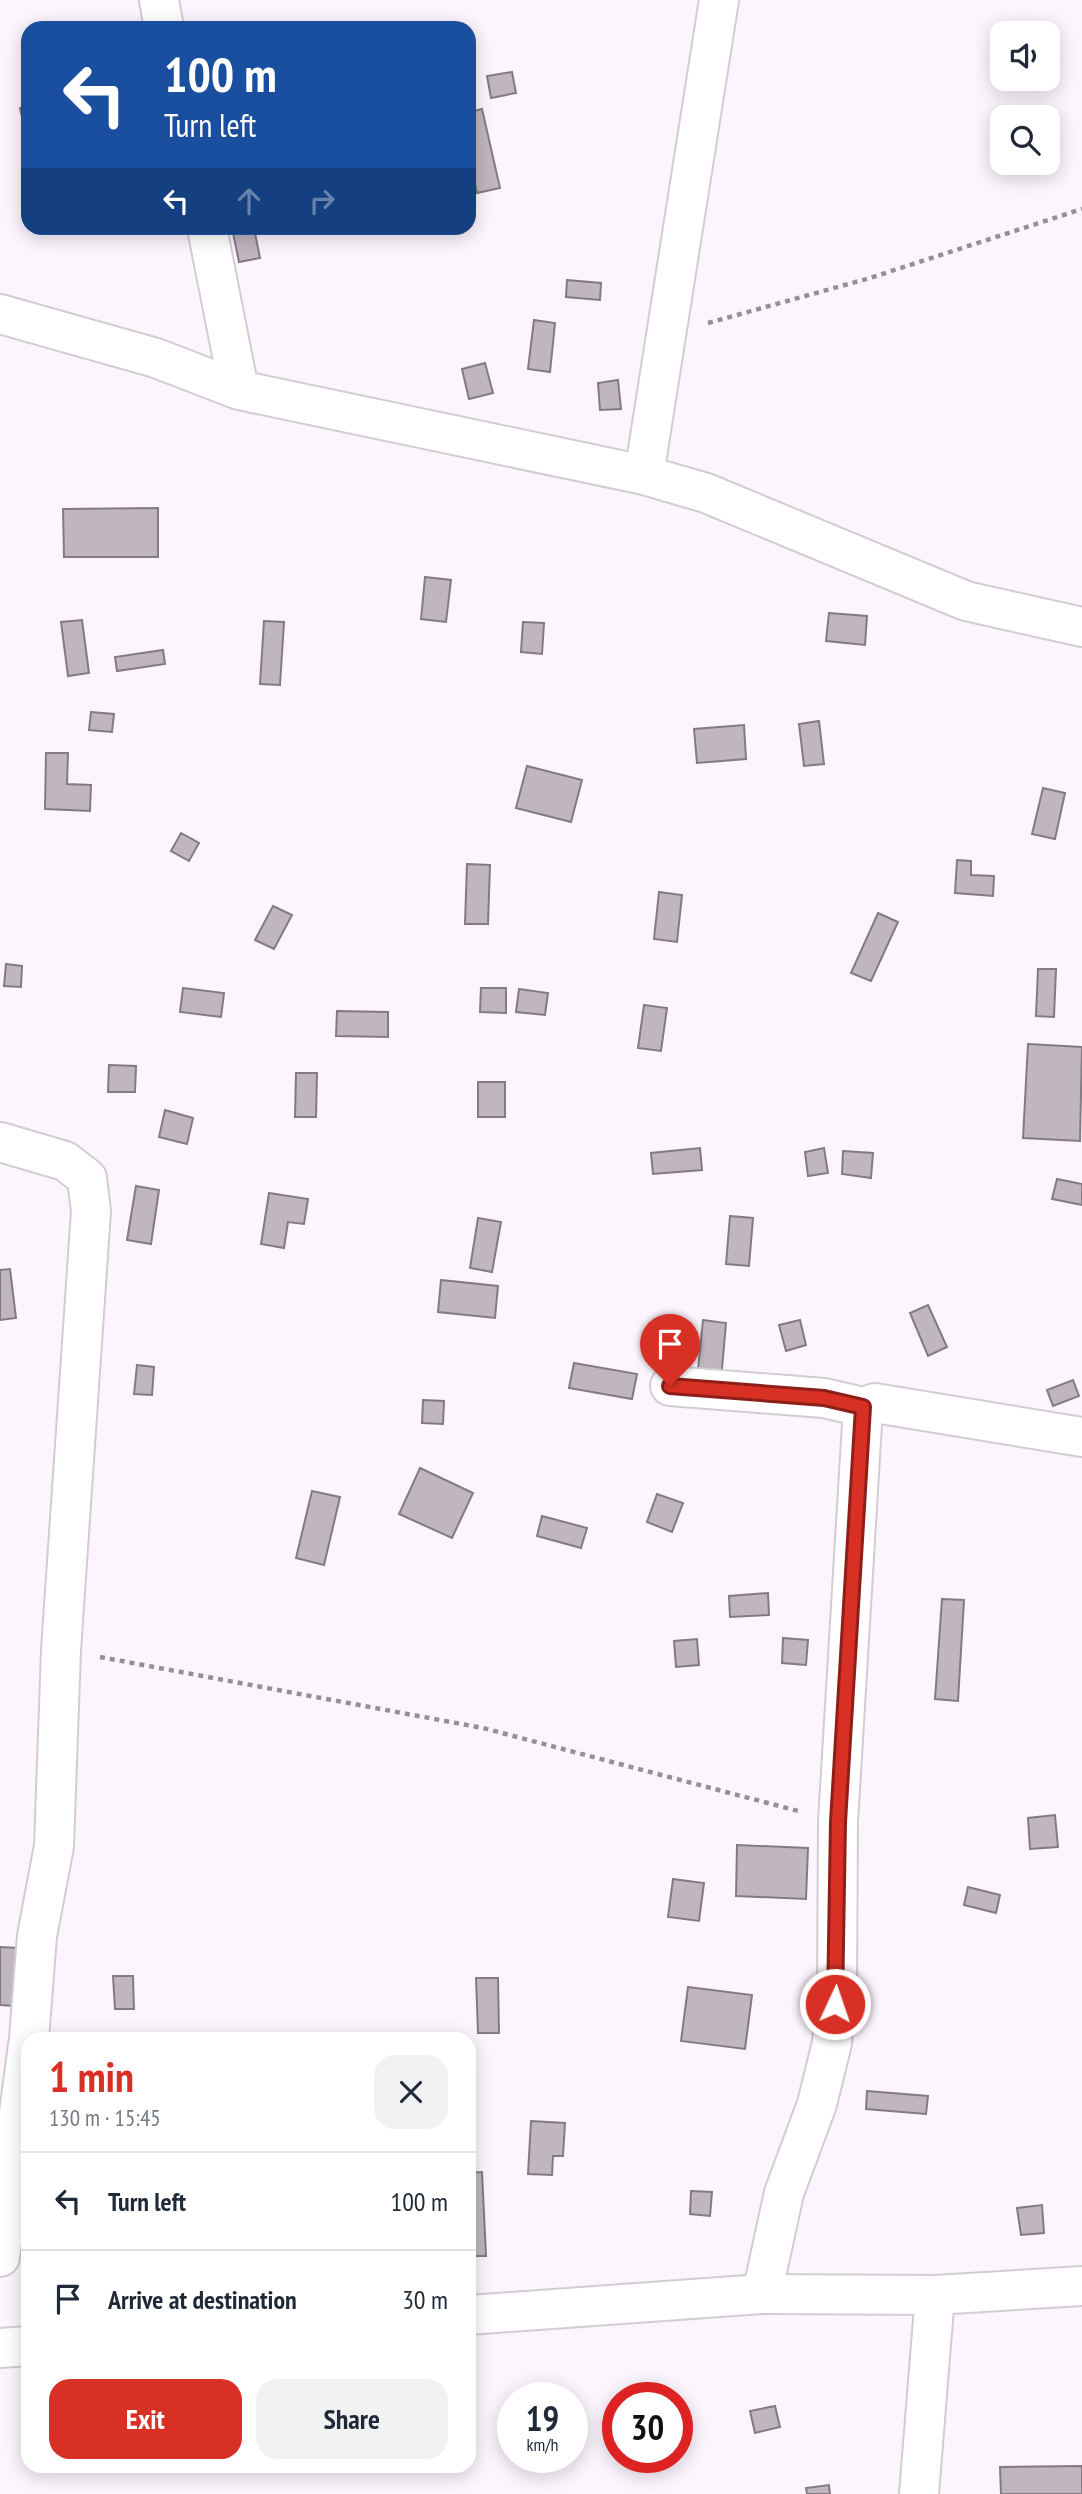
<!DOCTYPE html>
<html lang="en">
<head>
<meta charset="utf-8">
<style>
  :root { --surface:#fff; --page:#f2f2f3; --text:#1f2937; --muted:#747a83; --line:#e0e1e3; --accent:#d93025 }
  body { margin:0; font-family:"PT Sans Narrow",sans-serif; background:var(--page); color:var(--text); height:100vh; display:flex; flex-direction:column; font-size:26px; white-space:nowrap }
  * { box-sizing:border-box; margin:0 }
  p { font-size:23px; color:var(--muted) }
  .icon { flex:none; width:38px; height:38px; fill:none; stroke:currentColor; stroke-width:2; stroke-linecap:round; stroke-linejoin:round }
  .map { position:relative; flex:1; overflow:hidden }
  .side { position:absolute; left:21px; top:2032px; width:455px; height:441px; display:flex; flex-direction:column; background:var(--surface); border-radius:21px; box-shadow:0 4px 18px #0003 }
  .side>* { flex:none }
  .hud { position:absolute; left:21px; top:21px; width:455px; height:214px; border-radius:21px; box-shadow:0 4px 18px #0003; background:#1a4fa0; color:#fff; overflow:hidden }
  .tools { position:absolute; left:990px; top:21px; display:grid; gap:14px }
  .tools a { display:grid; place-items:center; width:70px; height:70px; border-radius:14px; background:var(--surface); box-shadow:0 4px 18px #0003; font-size:35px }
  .speed { position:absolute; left:497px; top:2382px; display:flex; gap:14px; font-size:35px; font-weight:700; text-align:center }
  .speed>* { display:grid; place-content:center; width:91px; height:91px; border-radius:50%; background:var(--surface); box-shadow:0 4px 18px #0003; line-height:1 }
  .speed small { font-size:18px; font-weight:400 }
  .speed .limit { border:10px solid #d22; background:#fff; color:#111 }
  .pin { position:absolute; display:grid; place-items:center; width:60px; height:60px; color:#fff; margin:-72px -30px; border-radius:50% 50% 50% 0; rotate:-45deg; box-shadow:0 0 7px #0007 }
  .pin .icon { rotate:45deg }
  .me { position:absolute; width:77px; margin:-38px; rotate:3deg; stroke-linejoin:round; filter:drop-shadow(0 0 5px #0008) }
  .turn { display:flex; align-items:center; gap:24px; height:147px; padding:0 28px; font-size:32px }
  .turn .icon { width:91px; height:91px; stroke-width:2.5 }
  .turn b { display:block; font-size:49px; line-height:60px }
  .lanes { display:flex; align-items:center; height:66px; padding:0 28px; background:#0003; justify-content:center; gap:35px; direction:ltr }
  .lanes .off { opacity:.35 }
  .round { display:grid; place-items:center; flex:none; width:74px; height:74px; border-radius:21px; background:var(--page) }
  .headline { display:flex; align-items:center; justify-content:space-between; height:119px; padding:0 28px }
  h1 { font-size:42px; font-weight:800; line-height:52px; color:var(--accent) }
  .cta { display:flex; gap:14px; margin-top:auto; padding:14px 28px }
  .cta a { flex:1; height:80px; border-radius:21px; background:var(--accent); color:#fff; font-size:28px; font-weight:800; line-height:80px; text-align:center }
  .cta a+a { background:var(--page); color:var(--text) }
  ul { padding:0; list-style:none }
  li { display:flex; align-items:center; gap:21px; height:98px; padding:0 28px; border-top:2px solid var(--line) }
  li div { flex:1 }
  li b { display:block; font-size:26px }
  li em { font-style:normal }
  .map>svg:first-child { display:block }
</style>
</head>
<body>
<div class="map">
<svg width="1082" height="2494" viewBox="0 0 1082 2494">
  <rect width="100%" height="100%" fill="#fdf5fe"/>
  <path fill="#bfb6bf" stroke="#827b83" stroke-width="2" d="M 512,72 L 516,93 L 491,98 L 487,76 Z
    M 28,107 L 28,129 L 25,130 L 20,108 Z
    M 482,109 L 500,188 L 477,193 L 469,158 L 469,112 Z
    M 232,228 L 254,228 L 260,258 L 239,262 Z
    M 567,280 L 601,283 L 600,300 L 566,297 Z
    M 534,320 L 555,323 L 550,372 L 528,369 Z
    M 485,363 L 493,393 L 469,399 L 462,369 Z
    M 618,380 L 621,409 L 600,410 L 598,383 Z
    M 158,508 L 158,557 L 64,557 L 63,509 Z
    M 425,577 L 451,580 L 446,622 L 421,619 Z
    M 829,613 L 867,616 L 865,645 L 826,641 Z
    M 82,620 L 89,673 L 68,676 L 61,622 Z
    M 264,621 L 284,622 L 280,685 L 260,684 Z
    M 523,622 L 544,623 L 542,654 L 521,652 Z
    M 163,650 L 165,664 L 117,671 L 115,657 Z
    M 91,712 L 114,714 L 112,732 L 89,730 Z
    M 819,721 L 824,764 L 804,766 L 799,724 Z
    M 744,725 L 746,759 L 697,763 L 694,729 Z
    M 46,753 L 68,753 L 67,784 L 91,785 L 90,811 L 45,809 Z
    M 527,766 L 582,780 L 571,822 L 516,808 Z
    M 1043,788 L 1065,793 L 1055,839 L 1032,834 Z
    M 181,833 L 199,843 L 189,861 L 171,851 Z
    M 957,860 L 971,861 L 971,875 L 994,876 L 993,896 L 955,893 Z
    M 467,864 L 490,865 L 488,924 L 465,924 Z
    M 659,892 L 682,895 L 677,942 L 654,939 Z
    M 273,906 L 292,915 L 274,949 L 255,940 Z
    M 878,913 L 898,922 L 871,981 L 851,973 Z
    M 6,964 L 22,966 L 21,987 L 4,986 Z
    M 1038,969 L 1056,969 L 1054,1017 L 1036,1016 Z
    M 183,988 L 224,993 L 221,1017 L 180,1012 Z
    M 481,988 L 506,988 L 506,1013 L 480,1012 Z
    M 519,989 L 548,993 L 545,1015 L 516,1012 Z
    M 644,1005 L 667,1008 L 661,1051 L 638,1048 Z
    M 337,1011 L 388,1012 L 388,1037 L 336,1036 Z
    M 1028,1044 L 1082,1047 L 1080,1141 L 1023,1138 Z
    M 109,1065 L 136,1066 L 135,1092 L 108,1092 Z
    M 296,1073 L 317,1073 L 316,1117 L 295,1117 Z
    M 478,1082 L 505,1082 L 505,1117 L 478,1117 Z
    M 165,1110 L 193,1118 L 187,1144 L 159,1137 Z
    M 700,1148 L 702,1170 L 653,1174 L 651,1153 Z
    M 824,1148 L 828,1173 L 808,1176 L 805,1152 Z
    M 843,1151 L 873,1153 L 871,1178 L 842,1174 Z
    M 1057,1179 L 1082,1184 L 1082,1205 L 1052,1199 Z
    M 136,1186 L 159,1190 L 151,1244 L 127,1240 Z
    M 269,1193 L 308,1199 L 304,1224 L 288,1222 L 284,1248 L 261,1244 Z
    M 730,1216 L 753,1218 L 749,1266 L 726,1264 Z
    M 478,1218 L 501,1222 L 492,1272 L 470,1268 Z
    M 10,1269 L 16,1318 L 0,1320 L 0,1270 Z
    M 441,1280 L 498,1286 L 495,1318 L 438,1312 Z
    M 928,1305 L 947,1347 L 928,1356 L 910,1313 Z
    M 703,1320 L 726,1323 L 721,1380 L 697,1379 Z
    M 800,1320 L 806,1345 L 786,1351 L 779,1325 Z
    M 574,1363 L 637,1374 L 632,1399 L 569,1388 Z
    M 137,1365 L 154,1367 L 152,1395 L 134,1394 Z
    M 1073,1380 L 1079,1396 L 1053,1406 L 1047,1390 Z
    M 423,1400 L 444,1401 L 443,1424 L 422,1423 Z
    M 420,1468 L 473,1493 L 452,1538 L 399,1514 Z
    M 312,1491 L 340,1497 L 324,1565 L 296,1558 Z
    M 657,1494 L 683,1503 L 672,1532 L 647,1522 Z
    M 542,1516 L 587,1528 L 581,1548 L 537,1536 Z
    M 768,1593 L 769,1615 L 730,1617 L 729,1596 Z
    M 942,1599 L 964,1600 L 958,1701 L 935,1699 Z
    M 783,1638 L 808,1640 L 806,1665 L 782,1663 Z
    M 697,1639 L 699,1665 L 676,1667 L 674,1641 Z
    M 1055,1815 L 1058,1847 L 1030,1849 L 1028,1818 Z
    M 737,1845 L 808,1848 L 806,1899 L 736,1896 Z
    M 673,1879 L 704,1883 L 699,1921 L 668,1917 Z
    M 968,1887 L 1000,1895 L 996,1913 L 964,1905 Z
    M 0,1947 L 18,1948 L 13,2006 L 0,2005 Z
    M 113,1976 L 133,1976 L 134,2009 L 115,2009 Z
    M 476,1978 L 498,1978 L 499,2033 L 478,2033 Z
    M 688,1987 L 752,1995 L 745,2049 L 681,2041 Z
    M 867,2091 L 928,2096 L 926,2114 L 866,2109 Z
    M 531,2121 L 565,2123 L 563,2156 L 553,2156 L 552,2175 L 528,2174 Z
    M 482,2172 L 486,2256 L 469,2256 L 469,2173 Z
    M 691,2191 L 712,2192 L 710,2216 L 690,2214 Z
    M 1042,2205 L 1044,2233 L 1021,2235 L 1017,2208 Z
    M 775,2406 L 780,2427 L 755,2433 L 750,2411 Z
    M 1082,2466 L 1082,2494 L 1001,2494 L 1000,2467 Z
    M 829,2485 L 830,2494 L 807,2494 L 806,2488 Z"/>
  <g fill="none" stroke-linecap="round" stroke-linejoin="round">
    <g stroke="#d4ccd4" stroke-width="42">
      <path id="street" d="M 159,0 L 164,28
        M 207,228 L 239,390
        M 0,314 L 156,358 L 239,390 L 644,475 L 706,493 L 966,601 L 1082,627
        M 644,475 L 719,0
        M 0,1142 L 65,1161 L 87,1178 L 91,1211 L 61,1650 L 54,1846 L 37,1936 L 29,2039
        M 670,1386 L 824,1398 L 863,1407
        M 0,2257 L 28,2045
        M 762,2294 L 784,2193 L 817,2104 L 832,2043 L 837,1984 L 838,1822 L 863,1407 L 875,1403 L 1082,1437
        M 919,2494 L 935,2295"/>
    </g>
    <g stroke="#d4ccd4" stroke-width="42">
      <path id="secondary" d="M 469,2315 L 762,2294 L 935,2295 L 1082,2286
        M 0,2348 L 28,2346"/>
    </g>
    <path stroke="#958f96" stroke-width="4.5" stroke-dasharray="5 5" stroke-linecap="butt" d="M 708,323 L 870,278 L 1082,209
      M 100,1657 L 483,1728 L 802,1812"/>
    <use href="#street" stroke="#fff" stroke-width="38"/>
    <use href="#secondary" stroke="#fff" stroke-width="38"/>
  </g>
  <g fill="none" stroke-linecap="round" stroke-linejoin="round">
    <g stroke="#8d1f18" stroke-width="18">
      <path id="route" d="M 670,1386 L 824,1398 L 863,1407 L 838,1822 L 835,2004"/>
    </g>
    <use href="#route" stroke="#d93025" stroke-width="12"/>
  </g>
</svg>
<div class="tools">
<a><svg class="icon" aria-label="sound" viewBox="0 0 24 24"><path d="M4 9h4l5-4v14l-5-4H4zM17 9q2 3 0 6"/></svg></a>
<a><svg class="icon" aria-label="search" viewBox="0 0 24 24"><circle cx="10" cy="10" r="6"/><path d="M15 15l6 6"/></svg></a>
</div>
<div class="speed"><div>19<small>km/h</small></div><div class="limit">30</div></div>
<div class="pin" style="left:670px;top:1386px;background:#d93025"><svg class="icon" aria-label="arrive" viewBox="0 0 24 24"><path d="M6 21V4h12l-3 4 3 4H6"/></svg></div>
<svg class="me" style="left:835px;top:2004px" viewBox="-20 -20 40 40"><circle r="17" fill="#d93025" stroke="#fff" stroke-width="3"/><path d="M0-11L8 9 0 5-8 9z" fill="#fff"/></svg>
<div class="hud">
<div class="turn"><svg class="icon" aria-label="left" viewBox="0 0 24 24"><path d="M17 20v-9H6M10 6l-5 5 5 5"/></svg><div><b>100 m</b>Turn left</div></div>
<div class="lanes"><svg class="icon" aria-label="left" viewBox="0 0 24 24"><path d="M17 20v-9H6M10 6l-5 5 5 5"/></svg><svg class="icon off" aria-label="ahead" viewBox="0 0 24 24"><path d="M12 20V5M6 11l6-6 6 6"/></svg><svg class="icon off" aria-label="right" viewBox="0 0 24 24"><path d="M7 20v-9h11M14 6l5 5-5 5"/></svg></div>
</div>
<section class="side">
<div class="headline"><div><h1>1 min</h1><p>130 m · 15:45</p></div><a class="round"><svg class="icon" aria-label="close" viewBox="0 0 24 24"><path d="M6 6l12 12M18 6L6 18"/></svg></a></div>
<ul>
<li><svg class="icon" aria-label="left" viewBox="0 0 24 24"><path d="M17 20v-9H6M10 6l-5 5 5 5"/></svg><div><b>Turn left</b></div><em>100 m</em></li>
<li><svg class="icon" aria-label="arrive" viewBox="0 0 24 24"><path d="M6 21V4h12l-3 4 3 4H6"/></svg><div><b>Arrive at destination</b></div><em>30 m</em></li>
</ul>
<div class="cta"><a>Exit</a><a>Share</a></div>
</section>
</div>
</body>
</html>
